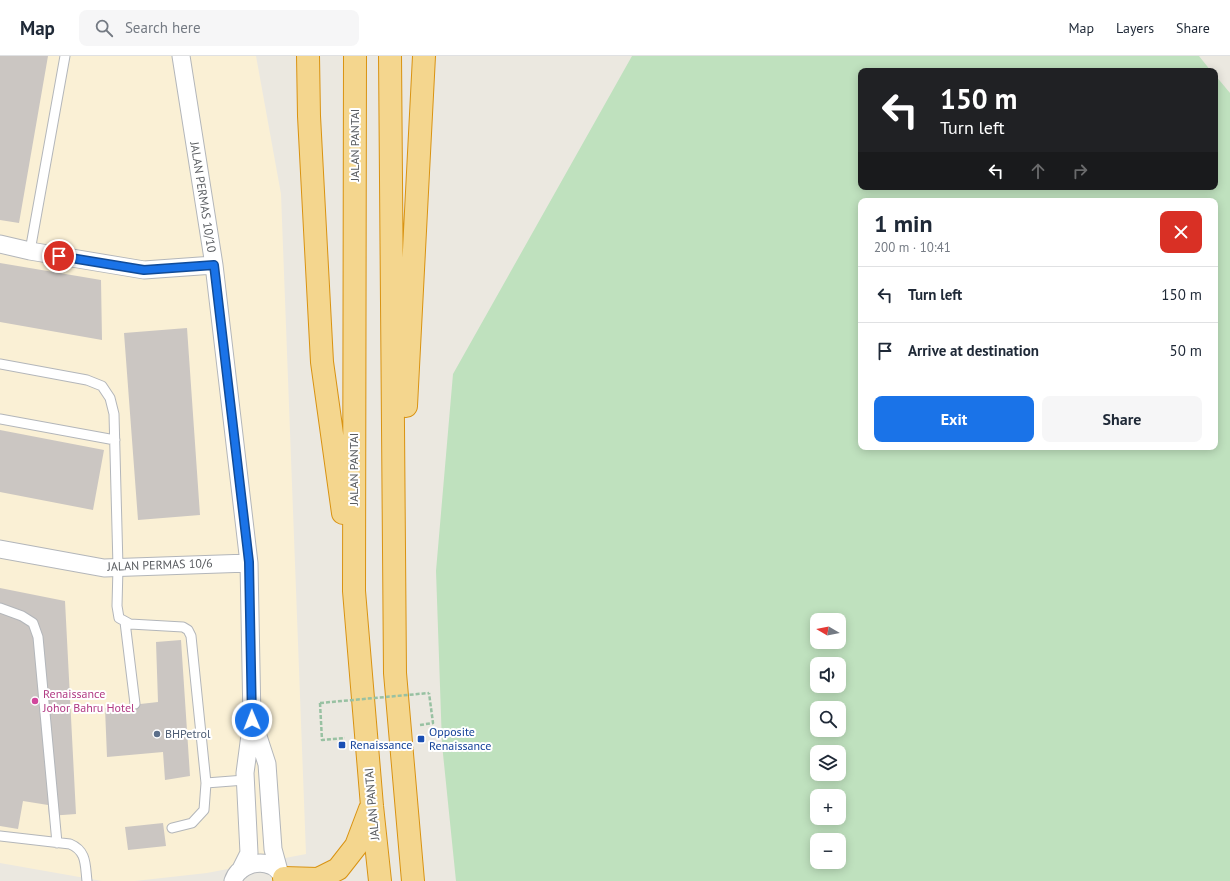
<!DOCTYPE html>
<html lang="en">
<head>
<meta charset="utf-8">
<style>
  :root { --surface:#fff; --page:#f6f6f7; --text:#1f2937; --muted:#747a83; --line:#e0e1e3; --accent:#1a73e8 }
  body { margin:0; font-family:"PT Sans",sans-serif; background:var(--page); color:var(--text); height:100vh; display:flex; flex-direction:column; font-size:15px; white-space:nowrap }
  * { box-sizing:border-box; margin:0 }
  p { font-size:13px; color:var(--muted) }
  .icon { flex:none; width:22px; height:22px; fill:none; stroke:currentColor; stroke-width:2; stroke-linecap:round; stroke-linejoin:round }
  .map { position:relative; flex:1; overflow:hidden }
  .details { position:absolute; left:858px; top:142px; width:360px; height:252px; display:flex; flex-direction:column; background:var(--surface); border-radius:8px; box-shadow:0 2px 10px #0003 }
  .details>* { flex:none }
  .banner { position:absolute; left:858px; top:12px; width:360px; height:122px; border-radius:8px; box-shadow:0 2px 10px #0003; background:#202124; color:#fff; overflow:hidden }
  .needle { width:26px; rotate:280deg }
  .fabs { position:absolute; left:810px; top:557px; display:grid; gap:8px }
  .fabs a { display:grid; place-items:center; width:36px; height:36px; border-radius:8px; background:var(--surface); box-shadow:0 2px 10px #0003; font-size:20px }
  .pin { position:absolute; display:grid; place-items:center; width:34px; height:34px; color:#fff; margin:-17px; border:2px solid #fff; border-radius:50%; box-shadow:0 1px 4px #0007 }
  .me { position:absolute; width:44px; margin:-22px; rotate:359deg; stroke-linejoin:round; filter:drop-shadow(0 0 3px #0008) }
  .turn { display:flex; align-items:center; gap:14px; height:84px; padding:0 16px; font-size:18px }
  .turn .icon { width:52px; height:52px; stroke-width:2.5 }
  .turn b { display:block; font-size:28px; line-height:34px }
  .lanes { display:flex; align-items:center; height:38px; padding:0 16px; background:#0003; justify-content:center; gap:20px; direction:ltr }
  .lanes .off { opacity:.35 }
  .round { display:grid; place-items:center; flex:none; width:42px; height:42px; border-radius:8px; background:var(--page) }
  .head { display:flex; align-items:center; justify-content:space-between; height:68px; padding:0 16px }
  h1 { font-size:24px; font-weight:700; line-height:30px }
  .action { display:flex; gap:8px; margin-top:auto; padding:8px 16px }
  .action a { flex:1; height:46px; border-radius:8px; background:var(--accent); color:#fff; font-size:16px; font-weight:700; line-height:46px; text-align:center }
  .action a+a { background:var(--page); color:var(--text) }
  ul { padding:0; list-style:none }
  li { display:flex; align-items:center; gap:12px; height:56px; padding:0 16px; border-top:1px solid var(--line) }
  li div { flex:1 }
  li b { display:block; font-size:15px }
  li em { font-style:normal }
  header { display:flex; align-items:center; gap:24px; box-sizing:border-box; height:56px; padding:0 20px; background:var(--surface); border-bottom:1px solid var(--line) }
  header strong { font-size:19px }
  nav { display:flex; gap:22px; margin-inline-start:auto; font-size:14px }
  .search { width:280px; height:36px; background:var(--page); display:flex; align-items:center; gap:10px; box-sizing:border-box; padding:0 14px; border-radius:8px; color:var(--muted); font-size:15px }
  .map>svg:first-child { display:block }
</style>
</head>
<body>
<header>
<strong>Map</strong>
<div class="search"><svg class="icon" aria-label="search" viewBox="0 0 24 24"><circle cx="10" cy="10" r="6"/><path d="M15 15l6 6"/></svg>Search here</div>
<nav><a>Map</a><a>Layers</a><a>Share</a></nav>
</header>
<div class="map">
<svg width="1230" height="825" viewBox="0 0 1230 825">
  <rect width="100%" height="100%" fill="#ebe8e0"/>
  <path fill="#faf0d5" d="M 0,0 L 256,0 L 281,138 L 306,798 L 207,817 L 135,825 L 102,825 L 0,807 Z"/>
  <path fill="#bfe1be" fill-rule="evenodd" d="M 632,0 L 1199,0 L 1211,15 L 861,15 L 861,131 L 1215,131 L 1215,19 L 1230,37 L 1230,825 L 456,825 L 442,688 L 436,515 L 453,318 ZM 861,145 L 1215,145 L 1215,391 L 861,391 ZM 817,564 L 839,564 L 839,586 L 817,586 ZM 817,608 L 839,608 L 839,630 L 817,630 ZM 817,652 L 839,652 L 839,674 L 817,674 ZM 817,696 L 839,696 L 839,718 L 817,718 ZM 817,740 L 839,740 L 839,762 L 817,762 ZM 817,784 L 839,784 L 839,806 L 817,806 Z"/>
  <path fill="#cbc6c2" d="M 0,0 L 48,0 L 19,167 L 0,164 Z
    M 0,207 L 101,224 L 102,284 L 0,266 Z
    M 187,272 L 200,459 L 138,464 L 124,277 Z
    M 0,374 L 104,394 L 93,454 L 0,436 Z
    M 0,532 L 65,545 L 76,758 L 49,760 L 48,749 L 23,745 L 18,773 L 0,770 Z
    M 181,584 L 190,720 L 165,724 L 163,696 L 107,701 L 105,652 L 158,646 L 156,586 Z
    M 163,767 L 166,790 L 128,794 L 125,771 Z"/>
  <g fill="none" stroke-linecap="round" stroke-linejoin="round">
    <g stroke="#b3b6ba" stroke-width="11">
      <path id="lane" d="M 30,195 L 65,0
        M 0,308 L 87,324 L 102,330 L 110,342 L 114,358 L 118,511 L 117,550 L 119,562 L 130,568 L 183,571 L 188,574 L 191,580 L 206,727 L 245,724
        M 0,363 L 115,384
        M 0,552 L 22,560 L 33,567 L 38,581 L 57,787
        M 125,566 L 135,648
        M 172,772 L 192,767 L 204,754 L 206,727
        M 0,780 L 70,788 C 87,795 85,809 87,825"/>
    </g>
    <g stroke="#b3b6ba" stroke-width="19">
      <path id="street" d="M 181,0 L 214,209 L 249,507 L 252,664 L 245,717 L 249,797 L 240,815
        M 0,188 L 30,195 L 144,214 L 214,209
        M 0,493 L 104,512 L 249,507
        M 254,668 L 267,708 L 273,793 L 279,815
        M 233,825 C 238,810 258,803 272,810 C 277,812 280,817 283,821"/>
    </g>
    <g stroke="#d99312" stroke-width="24">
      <path id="highway" d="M 308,0 L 309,60 L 322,306 L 343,457
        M 355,0 L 354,535 L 372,750 L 380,825
        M 390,0 L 395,617 L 413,825
        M 406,350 L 424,0
        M 284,822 L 318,823 L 338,813 L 356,790 L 370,753"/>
    </g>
    <path stroke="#98c1a2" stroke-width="2.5" stroke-dasharray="4 2" stroke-linecap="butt" d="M 320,647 L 322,684 L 345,682
      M 420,669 L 433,667 L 429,637"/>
    <use href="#lane" stroke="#fff" stroke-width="9"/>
    <use href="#street" stroke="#fff" stroke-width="17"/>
    <use href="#highway" stroke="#f4d68e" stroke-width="22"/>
    <path stroke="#98c1a2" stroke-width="2.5" stroke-dasharray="4 2" stroke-linecap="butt" d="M 320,647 L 429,637"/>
  </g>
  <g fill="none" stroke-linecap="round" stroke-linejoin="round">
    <g stroke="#114b97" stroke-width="10">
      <path id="route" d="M 59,200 L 144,214 L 214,209 L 249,506 L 252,664"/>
    </g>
    <use href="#route" stroke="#1a73e8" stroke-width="7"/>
  </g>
  <circle fill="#d1479c" stroke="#fff" stroke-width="1.5" cx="35" cy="645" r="4"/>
  <circle fill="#5c6f8a" stroke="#fff" stroke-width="1.5" cx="157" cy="678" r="4"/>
  <g fill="#1a4fb4" stroke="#fff" stroke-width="1.5">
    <rect x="417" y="679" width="8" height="8" rx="2"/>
    <rect x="338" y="685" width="8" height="8" rx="2"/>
  </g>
  <g text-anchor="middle" stroke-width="4" stroke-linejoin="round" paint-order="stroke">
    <g font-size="12" fill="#595c60" stroke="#fff">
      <text transform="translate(355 89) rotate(-90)" y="4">JALAN PANTAI</text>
      <text transform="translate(203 141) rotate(81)" y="4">JALAN PERMAS 10/10</text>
      <text transform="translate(354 413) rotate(-90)" y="4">JALAN PANTAI</text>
      <text transform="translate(160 509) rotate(-2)" y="4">JALAN PERMAS 10/6</text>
      <text transform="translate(372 748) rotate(-95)" y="4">JALAN PANTAI</text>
    </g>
    <g font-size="12" fill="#b23c85" stroke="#fff" text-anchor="start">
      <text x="43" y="642">Renaissance<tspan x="43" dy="14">Johor Bahru Hotel</tspan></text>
    </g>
    <g font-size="12" fill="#164399" stroke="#fff" text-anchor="start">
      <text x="429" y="680">Opposite<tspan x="429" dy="14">Renaissance</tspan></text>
      <text x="350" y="693">Renaissance</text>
    </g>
    <g font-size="12" fill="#4e5e75" stroke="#fff" text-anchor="start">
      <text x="165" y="682">BHPetrol</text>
    </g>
  </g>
</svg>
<div class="fabs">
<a><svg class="needle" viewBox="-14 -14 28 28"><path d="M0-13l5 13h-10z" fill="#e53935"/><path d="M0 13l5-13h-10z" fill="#747a83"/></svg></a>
<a><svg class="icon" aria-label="sound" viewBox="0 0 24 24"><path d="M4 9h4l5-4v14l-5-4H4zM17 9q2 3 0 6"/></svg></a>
<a><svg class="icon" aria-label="search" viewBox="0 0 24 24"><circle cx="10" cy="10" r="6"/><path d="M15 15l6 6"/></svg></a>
<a><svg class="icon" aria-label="layers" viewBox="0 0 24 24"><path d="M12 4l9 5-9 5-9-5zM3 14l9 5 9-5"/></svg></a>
<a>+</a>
<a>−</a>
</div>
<div class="pin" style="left:59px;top:200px;background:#d93025"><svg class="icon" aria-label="arrive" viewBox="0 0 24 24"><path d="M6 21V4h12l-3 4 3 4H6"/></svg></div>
<svg class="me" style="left:252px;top:664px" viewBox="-20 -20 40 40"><circle r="17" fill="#1a73e8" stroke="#fff" stroke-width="3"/><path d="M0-11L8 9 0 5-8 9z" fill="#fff"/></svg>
<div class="banner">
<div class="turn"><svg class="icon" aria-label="left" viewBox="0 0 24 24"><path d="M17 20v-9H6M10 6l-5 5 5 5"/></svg><div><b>150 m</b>Turn left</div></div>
<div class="lanes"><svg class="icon" aria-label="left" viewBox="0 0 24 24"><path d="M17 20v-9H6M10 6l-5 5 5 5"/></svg><svg class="icon off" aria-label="ahead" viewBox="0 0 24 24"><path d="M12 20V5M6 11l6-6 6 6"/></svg><svg class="icon off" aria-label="right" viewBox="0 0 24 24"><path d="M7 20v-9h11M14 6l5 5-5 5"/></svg></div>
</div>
<section class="details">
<div class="head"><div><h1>1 min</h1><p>200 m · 10:41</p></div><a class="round" style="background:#d93025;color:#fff"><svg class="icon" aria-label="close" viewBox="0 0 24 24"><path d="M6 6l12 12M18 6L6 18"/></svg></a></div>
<ul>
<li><svg class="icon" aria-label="left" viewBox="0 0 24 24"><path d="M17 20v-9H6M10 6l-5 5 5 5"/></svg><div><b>Turn left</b></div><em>150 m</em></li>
<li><svg class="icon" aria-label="arrive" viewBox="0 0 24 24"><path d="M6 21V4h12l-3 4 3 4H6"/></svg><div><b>Arrive at destination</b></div><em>50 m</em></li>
</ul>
<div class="action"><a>Exit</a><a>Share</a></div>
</section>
</div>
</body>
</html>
